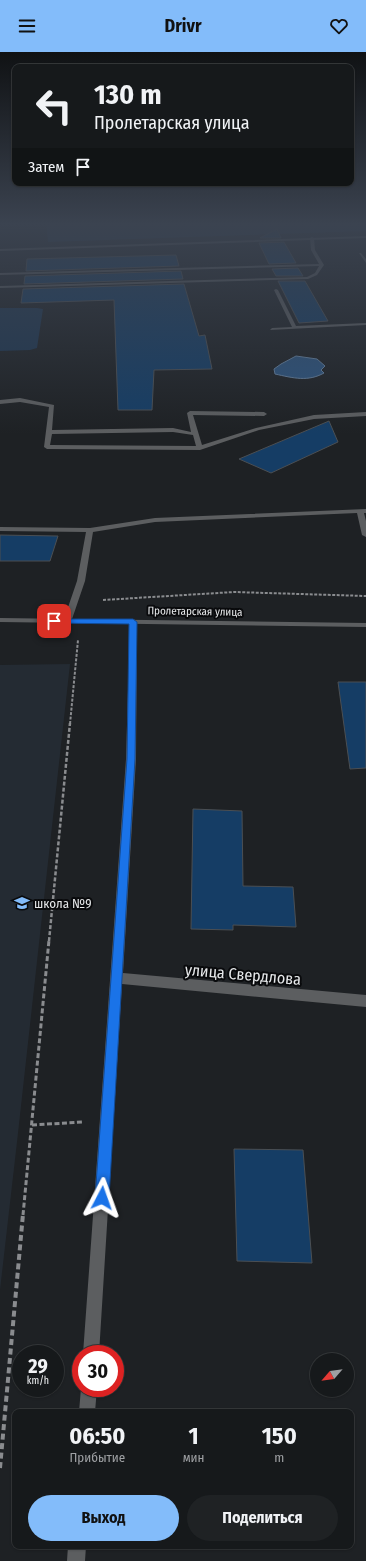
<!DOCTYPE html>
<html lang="ru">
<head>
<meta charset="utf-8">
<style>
  :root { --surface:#16191b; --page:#1f2224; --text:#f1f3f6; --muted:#9ea0a3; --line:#35383a; --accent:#83bcfa }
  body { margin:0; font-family:"Fira Sans Condensed",sans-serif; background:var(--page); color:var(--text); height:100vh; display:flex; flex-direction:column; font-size:15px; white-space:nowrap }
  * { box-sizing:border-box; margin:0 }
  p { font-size:13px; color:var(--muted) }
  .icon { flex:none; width:22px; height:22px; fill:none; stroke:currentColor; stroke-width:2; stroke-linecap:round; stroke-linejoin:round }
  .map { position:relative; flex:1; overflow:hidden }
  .sheet { position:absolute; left:12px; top:1357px; width:342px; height:140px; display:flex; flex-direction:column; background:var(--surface); border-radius:8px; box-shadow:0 1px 3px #0004,0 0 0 1px var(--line) }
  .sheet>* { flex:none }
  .banner { position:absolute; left:12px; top:12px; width:342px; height:122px; border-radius:8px; box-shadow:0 1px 3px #0004,0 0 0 1px var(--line); background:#16191b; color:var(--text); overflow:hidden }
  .needle { width:26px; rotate:242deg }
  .fabs { position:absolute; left:310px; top:1301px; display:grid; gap:8px }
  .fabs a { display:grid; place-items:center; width:44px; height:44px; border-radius:50%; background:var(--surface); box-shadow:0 1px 3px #0004,0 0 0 1px var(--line); font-size:20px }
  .speed { position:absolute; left:12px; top:1293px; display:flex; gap:8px; font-size:20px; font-weight:700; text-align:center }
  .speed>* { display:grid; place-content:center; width:52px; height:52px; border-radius:50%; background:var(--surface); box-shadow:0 1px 3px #0004,0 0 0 1px var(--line); line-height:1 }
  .speed small { font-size:10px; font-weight:400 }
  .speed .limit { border:6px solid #d22; background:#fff; color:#111 }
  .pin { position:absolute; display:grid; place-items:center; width:34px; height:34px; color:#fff; margin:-17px; border-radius:8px; box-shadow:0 2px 6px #0006 }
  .me { position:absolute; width:44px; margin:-22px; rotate:4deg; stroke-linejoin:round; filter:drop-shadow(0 0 3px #0008) }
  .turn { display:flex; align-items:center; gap:14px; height:84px; padding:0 16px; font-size:18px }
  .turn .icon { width:52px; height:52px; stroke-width:2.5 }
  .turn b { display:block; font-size:28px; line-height:34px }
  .then { display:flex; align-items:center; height:38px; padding:0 16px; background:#0003; gap:8px; font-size:15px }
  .eta { display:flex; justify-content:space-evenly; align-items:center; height:68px; text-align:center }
  .eta b { font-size:24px; font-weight:700; line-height:28px }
  .button { display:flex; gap:8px; margin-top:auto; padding:8px 16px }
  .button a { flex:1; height:46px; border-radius:24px; background:var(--accent); color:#111; font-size:16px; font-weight:700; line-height:46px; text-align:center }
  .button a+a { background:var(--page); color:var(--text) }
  header { display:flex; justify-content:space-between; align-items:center; height:52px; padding:0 16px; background:var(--accent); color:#111; font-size:18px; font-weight:700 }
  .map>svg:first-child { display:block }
</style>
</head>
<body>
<header><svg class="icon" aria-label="menu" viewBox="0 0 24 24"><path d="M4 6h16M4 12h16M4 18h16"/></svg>Drivr<svg class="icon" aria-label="heart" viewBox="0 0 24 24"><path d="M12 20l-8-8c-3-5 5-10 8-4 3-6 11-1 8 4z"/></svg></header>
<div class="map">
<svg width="366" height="1509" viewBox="0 0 366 1509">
  <rect width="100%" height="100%" fill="#1e2124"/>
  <path fill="#242b33" d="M 70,612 L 17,1090 L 0,1238 L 0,613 Z"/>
  <path fill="#1e3650" d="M 46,171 L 366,171 L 366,179 L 48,190 Z
    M 0,256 L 37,256 L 43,257 L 37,296 L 30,298 L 0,299 Z"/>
  <path fill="#2c537d" stroke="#64809e" d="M 296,304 L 317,307 L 325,314 L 321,318 L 324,321 C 308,330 293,326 275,322 L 274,317 L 281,312 Z"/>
  <path fill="#153d65" stroke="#4b4f53" d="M 277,177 L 281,186 L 260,186 Z
    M 284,190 L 296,211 L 269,212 L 259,191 Z
    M 176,203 L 179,214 L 26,219 L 27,207 Z
    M 298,216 L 303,224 L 276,224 L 272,217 Z
    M 181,219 L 183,227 L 24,232 L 25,224 Z
    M 278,229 L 305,229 L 328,269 L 299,271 Z
    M 184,232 L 199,284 L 205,283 L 212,317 L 154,318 L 152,358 L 118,358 L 114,248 L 21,251 L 23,237 Z
    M 329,369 L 338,390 L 271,421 L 239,407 Z
    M 0,483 L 58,484 L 50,509 L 0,509 Z
    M 338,630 L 366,630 L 366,716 L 350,717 Z
    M 193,757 L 242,759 L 243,834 L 293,835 L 296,875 L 233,873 L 233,878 L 191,877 Z
    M 234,1097 L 303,1098 L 312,1211 L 237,1209 Z"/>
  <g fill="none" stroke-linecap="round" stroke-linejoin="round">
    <path stroke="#8a8c8f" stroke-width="2" stroke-dasharray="3 1.5" stroke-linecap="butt" d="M 103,548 L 234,540 L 366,544
      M 70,672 L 78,588"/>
    <path stroke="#8a8c8f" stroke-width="2.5" stroke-dasharray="4 2" stroke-linecap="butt" d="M 49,889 L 70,671"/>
    <path stroke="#8a8c8f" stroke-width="3" stroke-dasharray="5 2.5" stroke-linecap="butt" d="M 32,1073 L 83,1070
      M 23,1163 L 49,888"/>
    <path stroke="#8a8c8f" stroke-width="4" stroke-dasharray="6 3.5" stroke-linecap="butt" d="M 0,1416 L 23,1162"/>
    <path fill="#5c5e60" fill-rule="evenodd" d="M 312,185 L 314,186 L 315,198 L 324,213 L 317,223 L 308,227 L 0,236 L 0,234 L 307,225 L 315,221 L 319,214 L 0,223 L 0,221 L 319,212 L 311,198 L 310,186 Z
      M 359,201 L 361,201 L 366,207 L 366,211 Z
      M 276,237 L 278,238 L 296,274 L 366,271 L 366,273 L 270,278 L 272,276 L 292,275 L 274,238 Z
      M 20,346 L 54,353 L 52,378 L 173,376 L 191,380 L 187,361 L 190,359 L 264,360 L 267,362 L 264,364 L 193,363 L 202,393 L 256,376 L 314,363 L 366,360 L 366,364 L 314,367 L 259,378 L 200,398 L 47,397 L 44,395 L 49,355 L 20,350 L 0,352 L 0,348 ZM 173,380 L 193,383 L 196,394 L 50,393 L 52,382 Z
      M 366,457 L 366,461 L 364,461 L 366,469 L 366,485 L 362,483 L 357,461 L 155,470 L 93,480 L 85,529 L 71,570 L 67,572 L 63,570 L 77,529 L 86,480 L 0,479 L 0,475 L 90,476 L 155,466 Z"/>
    <path fill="#5c5e60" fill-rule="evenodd" d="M 130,567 L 133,567 L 137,569 L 136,707 L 123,921 L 366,943 L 366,955 L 122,932 L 99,1302 L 83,1302 L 126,707 Z
      M 81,1336 L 97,1336 L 95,1360 L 79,1360 Z
      M 68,1494 L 86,1494 L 85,1509 L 67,1509 Z"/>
    <path fill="#5c5e60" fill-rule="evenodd" d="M 366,184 L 366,186 L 0,199 L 0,197 Z
      M 0,566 L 366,571 L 366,575 L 0,570 Z"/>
  </g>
  <linearGradient id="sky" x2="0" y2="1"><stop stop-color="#101214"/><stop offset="0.45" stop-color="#3b4350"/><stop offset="1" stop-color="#3b4350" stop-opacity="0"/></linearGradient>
  <rect width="366" height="382" fill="url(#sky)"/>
  <path fill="#1a73e8" stroke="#114b97" d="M 54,567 L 133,567 L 137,570 L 135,707 L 109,1146 L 107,1151 L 102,1153 L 97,1151 L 95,1146 L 127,707 L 129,572 L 51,571 L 50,569 Z"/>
  <defs>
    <g id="school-bare" transform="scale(1.2)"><path d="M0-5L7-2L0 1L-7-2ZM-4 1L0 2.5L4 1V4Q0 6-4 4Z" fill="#83bcfa" stroke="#090a0c" stroke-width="2.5" paint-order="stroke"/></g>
  </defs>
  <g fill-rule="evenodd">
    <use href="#school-bare" x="22" y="851"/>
  </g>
  <g text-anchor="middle" stroke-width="4" stroke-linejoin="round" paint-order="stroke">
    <g font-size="11" fill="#e6e8ea" stroke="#090a0c">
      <text transform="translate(195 559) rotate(1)" y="4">Пролетарская улица</text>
    </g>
    <g font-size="13" fill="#e6e8ea" stroke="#090a0c" text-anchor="start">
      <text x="34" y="856">школа №9</text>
    </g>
    <g font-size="16" fill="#e6e8ea" stroke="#090a0c">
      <text transform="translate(243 922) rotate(5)" y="6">улица Свердлова</text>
    </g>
  </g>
</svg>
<div class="fabs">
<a><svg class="needle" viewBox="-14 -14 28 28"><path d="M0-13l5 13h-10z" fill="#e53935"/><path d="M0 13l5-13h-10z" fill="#9ea0a3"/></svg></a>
</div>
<div class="speed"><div>29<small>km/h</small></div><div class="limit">30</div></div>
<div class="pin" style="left:54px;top:569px;background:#d93025"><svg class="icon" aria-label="arrive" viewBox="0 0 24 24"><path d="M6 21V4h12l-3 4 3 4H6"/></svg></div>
<svg class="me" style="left:102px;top:1146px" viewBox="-20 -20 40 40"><path d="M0-17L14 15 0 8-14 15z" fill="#1a73e8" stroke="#fff" stroke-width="4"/></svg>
<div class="banner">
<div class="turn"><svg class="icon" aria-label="left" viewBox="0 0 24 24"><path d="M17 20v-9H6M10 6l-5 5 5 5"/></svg><div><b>130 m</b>Пролетарская улица</div></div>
<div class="then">Затем<svg class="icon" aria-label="arrive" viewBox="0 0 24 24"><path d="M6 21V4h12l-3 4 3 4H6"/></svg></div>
</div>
<section class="sheet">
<div class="eta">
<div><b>06:50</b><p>Прибытие</p></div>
<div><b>1</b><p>мин</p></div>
<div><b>150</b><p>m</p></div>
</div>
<div class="button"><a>Выход</a><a>Поделиться</a></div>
</section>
</div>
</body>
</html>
